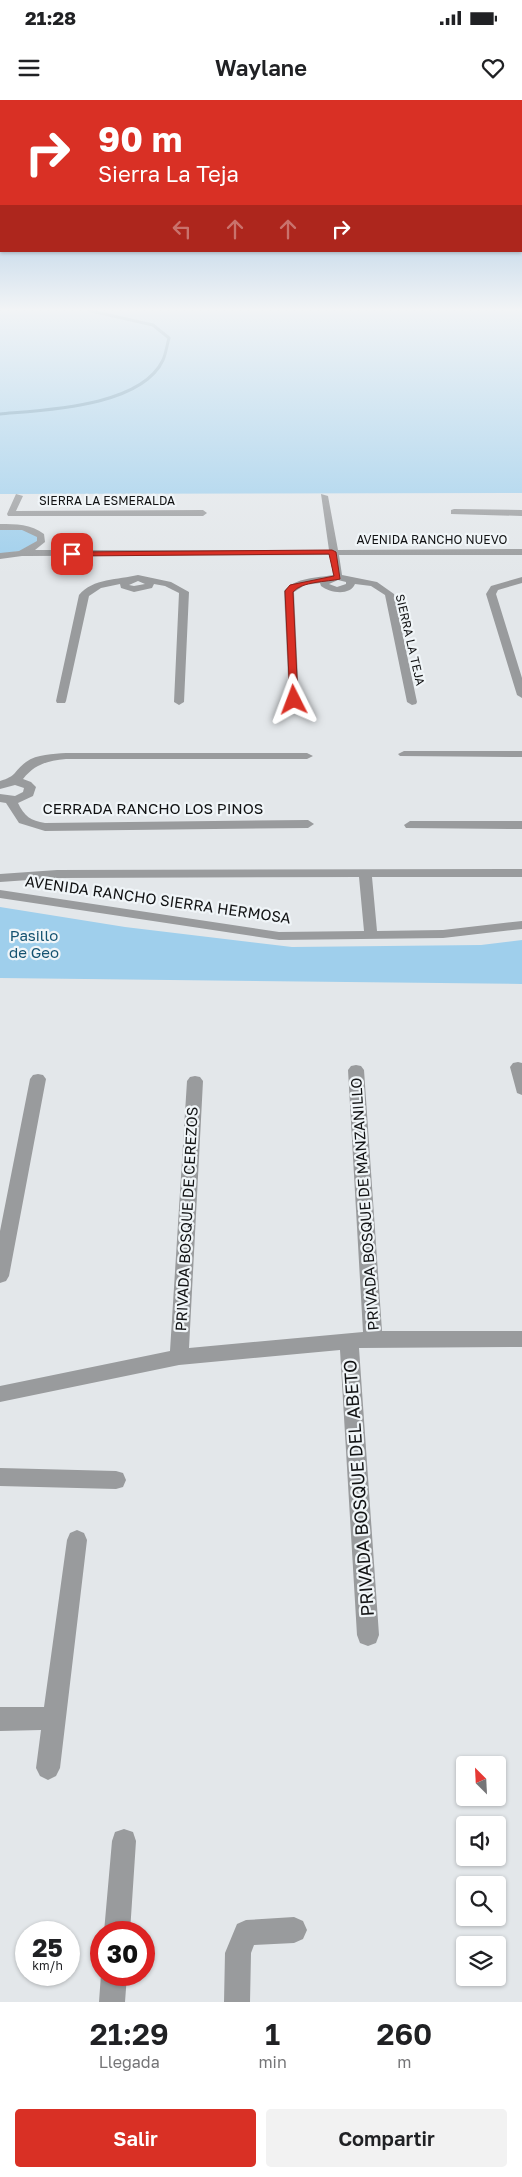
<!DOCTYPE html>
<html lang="es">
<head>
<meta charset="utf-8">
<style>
  :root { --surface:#fff; --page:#f2f2f2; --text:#202124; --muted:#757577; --accent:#d93025 }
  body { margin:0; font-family:"Golos Text",sans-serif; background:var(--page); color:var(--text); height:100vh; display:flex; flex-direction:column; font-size:19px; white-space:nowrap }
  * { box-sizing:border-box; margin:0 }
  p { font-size:16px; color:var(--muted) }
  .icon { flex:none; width:28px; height:28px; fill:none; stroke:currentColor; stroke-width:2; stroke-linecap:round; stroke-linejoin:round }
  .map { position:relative; height:1902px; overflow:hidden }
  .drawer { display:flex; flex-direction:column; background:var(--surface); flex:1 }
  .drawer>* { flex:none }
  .hud { position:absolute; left:0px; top:0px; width:522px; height:152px; box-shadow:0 1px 4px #0004; background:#d93025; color:#fff; overflow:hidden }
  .needle { width:32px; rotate:336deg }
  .fabs { position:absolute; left:456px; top:1656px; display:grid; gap:10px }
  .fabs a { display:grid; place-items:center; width:50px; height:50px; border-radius:5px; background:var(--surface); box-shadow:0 1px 4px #0004; font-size:25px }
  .speed { position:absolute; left:15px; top:1821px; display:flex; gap:10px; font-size:25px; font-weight:700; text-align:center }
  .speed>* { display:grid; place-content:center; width:65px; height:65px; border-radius:50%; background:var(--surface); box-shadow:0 1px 4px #0004; line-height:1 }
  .speed small { font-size:12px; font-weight:400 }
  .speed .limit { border:8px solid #d22; background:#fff; color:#111 }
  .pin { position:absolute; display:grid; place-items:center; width:42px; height:42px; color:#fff; margin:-21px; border-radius:10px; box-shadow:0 2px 8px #0006 }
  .me { position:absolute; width:55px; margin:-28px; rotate:357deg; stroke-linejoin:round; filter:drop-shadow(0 0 4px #0008) }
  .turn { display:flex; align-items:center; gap:18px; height:105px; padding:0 15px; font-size:22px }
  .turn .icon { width:65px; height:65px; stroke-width:2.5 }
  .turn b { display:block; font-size:35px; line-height:42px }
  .lanes { display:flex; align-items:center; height:48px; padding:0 15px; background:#0003; justify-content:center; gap:25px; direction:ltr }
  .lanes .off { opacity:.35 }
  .eta { display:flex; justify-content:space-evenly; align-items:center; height:85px; text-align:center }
  .eta b { font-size:30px; font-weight:600; line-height:35px }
  .cta { display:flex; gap:10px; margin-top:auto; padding:10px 15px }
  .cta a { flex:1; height:58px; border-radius:5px; background:var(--accent); color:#fff; font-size:20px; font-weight:600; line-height:58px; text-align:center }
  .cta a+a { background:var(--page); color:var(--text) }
  .status { display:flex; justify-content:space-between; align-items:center; height:35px; padding:0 25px; background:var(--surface); direction:ltr }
  .status svg { height:14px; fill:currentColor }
  header { display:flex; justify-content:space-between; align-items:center; height:65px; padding:0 15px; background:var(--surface); font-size:22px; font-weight:600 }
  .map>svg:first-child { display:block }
</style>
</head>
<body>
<div class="status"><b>21:28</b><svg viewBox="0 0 49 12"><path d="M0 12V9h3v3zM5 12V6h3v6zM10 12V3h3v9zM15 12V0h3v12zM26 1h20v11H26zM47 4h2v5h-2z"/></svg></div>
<header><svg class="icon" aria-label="menu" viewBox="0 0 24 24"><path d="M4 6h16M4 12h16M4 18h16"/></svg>Waylane<svg class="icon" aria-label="heart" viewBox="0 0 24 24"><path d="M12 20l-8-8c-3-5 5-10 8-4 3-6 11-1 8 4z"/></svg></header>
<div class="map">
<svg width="522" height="1902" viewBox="0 0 522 1902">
  <rect width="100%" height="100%" fill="#e3e7ea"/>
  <path fill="#9fcfec" d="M 0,211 L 522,211 L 522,393 L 0,394 Z
    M 0,429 L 24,429 L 37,434 L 38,443 L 27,450 L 0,454 Z
    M 0,807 L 125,827 L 292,847 L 481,845 L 522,840 L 522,884 L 0,878 Z"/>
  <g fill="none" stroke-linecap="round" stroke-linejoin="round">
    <path stroke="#6b9cb8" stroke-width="3" d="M 0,314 C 44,310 141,307 163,260 C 166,253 167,245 169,238 L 153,225 L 91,211"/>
    <path fill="#999b9d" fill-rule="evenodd" d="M 16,394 L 23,396 L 16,411 L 203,410 L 207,413 L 203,416 L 8,416 L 7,414 Z
      M 321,394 L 328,396 L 338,450 L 522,449 L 522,455 L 339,455 L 342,475 L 377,482 L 394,494 L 417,602 L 416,604 L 412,605 L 407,602 L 385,495 L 371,486 L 355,484 C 350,496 330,493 321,486 L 320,483 L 305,485 L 294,492 L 299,600 L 294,603 L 289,600 L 284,491 C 296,477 317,478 333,475 L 330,455 L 22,456 L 0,459 L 0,453 L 19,451 L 37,441 L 37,437 L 22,430 L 0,430 L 0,424 C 16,424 31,424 44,434 L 45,442 L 35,450 L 329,450 ZM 338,480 L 346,482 L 346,484 L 337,487 L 329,484 Z
      M 454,409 L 522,410 L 522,416 L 451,414 L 451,410 Z
      M 138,475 L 171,482 L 189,492 L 184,602 L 179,605 L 174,602 L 179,493 L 165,486 L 154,484 L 152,488 L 134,492 L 121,488 L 120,484 L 101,488 L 89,496 L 66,601 L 65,603 L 57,603 L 56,601 L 79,495 C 93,478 118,480 138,475 ZM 138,481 L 145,484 L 134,486 L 129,485 Z
      M 522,477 L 522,483 L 498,490 L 496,494 L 522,578 L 522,598 L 517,595 L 486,494 L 491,486 Z
      M 404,651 L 522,651 L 522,657 L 400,656 L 398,654 Z
      M 66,653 L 307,653 L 313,656 L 307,659 L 66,659 C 47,661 35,664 23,679 L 31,682 L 36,687 L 33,696 L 18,703 C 24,716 31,721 45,723 L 308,720 L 314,724 L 308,728 L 45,731 L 19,723 L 6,703 L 0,702 L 0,694 L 15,696 L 23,692 L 24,688 L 15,685 L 0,689 L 0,681 C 17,676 13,672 26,662 C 37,654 53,654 66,653 Z
      M 410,721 L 522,721 L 522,729 L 406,728 L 404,725 Z
      M 522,769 L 522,777 L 372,777 L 377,831 L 443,830 L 522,821 L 522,829 L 443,838 L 279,840 L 0,798 L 0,790 L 279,832 L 364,831 L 359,777 L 57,778 L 0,782 L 0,774 L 57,770 Z
      M 518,962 L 522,963 L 522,995 L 517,993 L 510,967 L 513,963 Z
      M 356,965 L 361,966 L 364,970 L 382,1231 L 522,1231 L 522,1247 L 359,1248 L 379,1535 L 376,1543 L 368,1546 L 360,1543 L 357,1535 L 340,1250 L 179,1265 L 0,1302 L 0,1286 L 170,1251 L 187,981 L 190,977 L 195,976 L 200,977 L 203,981 L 189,1248 L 363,1232 L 348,970 L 351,966 Z
      M 38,974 L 43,975 L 46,979 L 9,1176 L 6,1181 L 0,1183 L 0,1131 L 30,979 L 33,975 Z
      M 0,1368 L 116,1371 L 123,1373 L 126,1380 L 123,1387 L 116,1389 L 0,1386 Z
      M 77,1430 L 84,1433 L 87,1440 L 60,1668 L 56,1676 L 48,1680 L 40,1676 L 36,1668 L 41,1630 L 0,1631 L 0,1607 L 44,1607 L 67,1440 L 70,1433 Z
      M 124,1729 L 133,1732 L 136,1741 L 130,1832 L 104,1832 L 112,1741 L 115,1732 Z
      M 294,1817 L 303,1821 L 307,1830 L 303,1839 L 294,1843 L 254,1845 L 251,1853 L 250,1902 L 224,1902 L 225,1853 L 237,1824 L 246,1820 Z
      M 101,1874 L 127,1875 L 125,1902 L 99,1902 Z"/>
  </g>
  <linearGradient id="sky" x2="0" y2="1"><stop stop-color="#76aad5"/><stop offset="0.44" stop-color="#f2f4f6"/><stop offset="1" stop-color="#f2f4f6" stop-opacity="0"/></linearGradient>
  <rect width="522" height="477" fill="url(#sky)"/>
  <path fill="#d93025" stroke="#8d1f18" d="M 332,450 L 336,452 L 340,479 C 327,482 302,481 293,492 L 298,600 L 294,603 L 290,600 L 285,491 L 290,485 L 334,476 L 329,454 L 72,456 L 68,454 L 72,452 Z"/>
  <g text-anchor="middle" stroke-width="4.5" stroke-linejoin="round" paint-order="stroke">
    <g font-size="12" fill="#121314" stroke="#f0f5f8">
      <text x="107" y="405">SIERRA LA ESMERALDA</text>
      <text x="432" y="444">AVENIDA RANCHO NUEVO</text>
      <text transform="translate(410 540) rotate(77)" y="4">SIERRA LA TEJA</text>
    </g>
    <g font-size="15" fill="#121314" stroke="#f0f5f8">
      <text x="153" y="714">CERRADA RANCHO LOS PINOS</text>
      <text transform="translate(158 800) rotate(8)" y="5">AVENIDA RANCHO SIERRA HERMOSA</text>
      <text transform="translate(365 1104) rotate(-94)" y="5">PRIVADA BOSQUE DE MANZANILLO</text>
      <text transform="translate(187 1119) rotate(-87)" y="5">PRIVADA BOSQUE DE CEREZOS</text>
    </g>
    <g font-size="15" fill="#155371" stroke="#f0f5f8">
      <text x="34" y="841">Pasillo<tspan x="34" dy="17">de Geo</tspan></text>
    </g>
    <g font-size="18" fill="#121314" stroke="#f0f5f8">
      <text transform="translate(359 1388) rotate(-94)" y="6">PRIVADA BOSQUE DEL ABETO</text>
    </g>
  </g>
</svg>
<div class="fabs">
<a><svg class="needle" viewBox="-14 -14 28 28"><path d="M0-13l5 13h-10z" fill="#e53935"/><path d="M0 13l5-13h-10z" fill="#757577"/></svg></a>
<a><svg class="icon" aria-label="sound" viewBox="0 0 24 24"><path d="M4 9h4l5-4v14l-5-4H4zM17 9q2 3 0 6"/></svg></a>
<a><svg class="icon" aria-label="search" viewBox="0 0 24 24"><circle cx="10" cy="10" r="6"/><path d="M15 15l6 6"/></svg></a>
<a><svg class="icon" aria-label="layers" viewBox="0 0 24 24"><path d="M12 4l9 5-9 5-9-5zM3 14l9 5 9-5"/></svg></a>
</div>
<div class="speed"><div>25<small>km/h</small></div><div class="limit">30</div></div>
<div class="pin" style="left:72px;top:454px;background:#d93025"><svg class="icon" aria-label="arrive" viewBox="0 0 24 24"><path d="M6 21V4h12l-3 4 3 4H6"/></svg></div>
<svg class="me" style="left:294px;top:600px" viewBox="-20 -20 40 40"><path d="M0-17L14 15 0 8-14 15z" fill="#d93025" stroke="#fff" stroke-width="4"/></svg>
<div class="hud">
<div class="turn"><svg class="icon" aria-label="right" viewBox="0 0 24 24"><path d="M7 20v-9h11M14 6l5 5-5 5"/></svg><div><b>90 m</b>Sierra La Teja</div></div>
<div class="lanes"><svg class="icon off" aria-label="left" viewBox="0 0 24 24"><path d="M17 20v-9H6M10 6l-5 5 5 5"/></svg><svg class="icon off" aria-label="ahead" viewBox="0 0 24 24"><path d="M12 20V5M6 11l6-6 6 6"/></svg><svg class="icon off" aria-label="ahead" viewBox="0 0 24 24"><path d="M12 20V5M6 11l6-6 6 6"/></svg><svg class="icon" aria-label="right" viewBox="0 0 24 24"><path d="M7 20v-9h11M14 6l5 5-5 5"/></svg></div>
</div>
</div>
<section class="drawer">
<div class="eta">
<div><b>21:29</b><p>Llegada</p></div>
<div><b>1</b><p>min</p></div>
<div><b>260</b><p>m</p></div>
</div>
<div class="cta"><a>Salir</a><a>Compartir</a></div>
</section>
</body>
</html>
